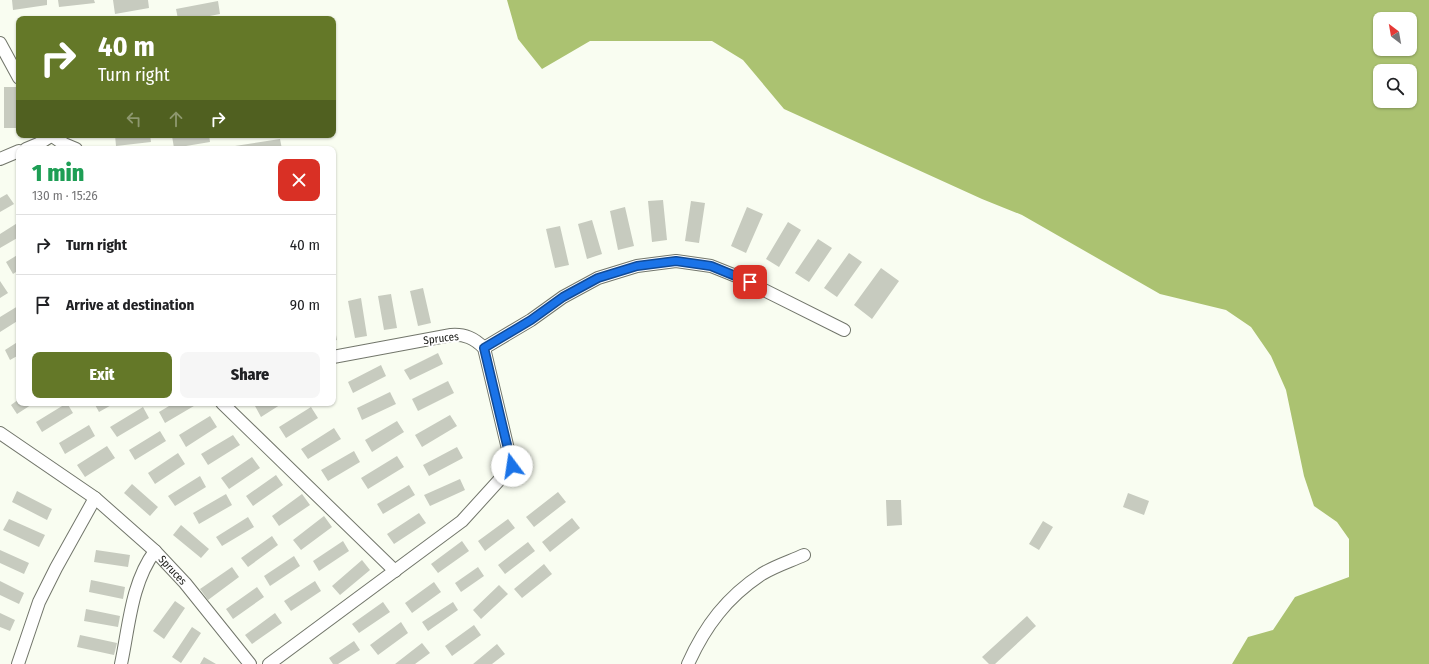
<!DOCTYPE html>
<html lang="en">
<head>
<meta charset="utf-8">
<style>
  :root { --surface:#fff; --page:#f6f6f6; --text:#202124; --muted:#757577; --line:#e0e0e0; --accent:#647828 }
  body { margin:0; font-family:"Fira Sans Condensed",sans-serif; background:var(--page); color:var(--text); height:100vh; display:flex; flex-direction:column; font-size:15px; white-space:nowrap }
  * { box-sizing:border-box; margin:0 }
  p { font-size:13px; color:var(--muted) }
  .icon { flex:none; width:22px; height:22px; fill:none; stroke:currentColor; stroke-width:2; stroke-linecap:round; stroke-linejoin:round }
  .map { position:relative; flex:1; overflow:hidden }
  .sheet { position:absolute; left:16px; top:146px; width:320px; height:260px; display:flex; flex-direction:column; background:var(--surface); border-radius:8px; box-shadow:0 1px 3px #0004 }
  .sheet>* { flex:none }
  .guide { position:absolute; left:16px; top:16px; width:320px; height:122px; border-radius:8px; box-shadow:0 1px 3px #0004; background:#647828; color:#fff; overflow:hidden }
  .needle { width:26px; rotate:329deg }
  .buttons { position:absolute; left:1373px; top:12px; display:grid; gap:8px }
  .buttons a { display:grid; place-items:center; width:44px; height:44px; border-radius:8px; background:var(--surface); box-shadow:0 1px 3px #0004; font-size:20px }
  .pin { position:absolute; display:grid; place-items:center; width:34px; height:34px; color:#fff; margin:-17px; border-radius:8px; box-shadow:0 2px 6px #0006 }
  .me { position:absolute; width:44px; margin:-22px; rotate:346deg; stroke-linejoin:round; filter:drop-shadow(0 0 3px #0008) }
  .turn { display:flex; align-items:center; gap:14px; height:84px; padding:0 16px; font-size:18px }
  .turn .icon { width:52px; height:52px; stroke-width:2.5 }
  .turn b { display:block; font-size:28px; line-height:34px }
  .lanes { display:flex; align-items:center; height:38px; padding:0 16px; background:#0003; justify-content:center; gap:20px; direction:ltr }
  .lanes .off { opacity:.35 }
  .round { display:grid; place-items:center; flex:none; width:42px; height:42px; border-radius:8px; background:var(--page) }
  .summary { display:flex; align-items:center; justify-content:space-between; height:68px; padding:0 16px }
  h1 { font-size:24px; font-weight:800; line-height:30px; color:#1e9e55 }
  .cta { display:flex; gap:8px; margin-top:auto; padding:8px 16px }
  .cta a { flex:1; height:46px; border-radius:8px; background:var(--accent); color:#fff; font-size:16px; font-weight:800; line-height:46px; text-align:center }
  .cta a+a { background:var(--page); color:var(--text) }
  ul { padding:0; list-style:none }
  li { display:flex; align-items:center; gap:12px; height:60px; padding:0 16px; border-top:1px solid var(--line) }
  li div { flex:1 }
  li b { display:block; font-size:15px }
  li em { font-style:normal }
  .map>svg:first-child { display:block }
</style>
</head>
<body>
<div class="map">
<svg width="1429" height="664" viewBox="0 0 1429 664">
  <rect width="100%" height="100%" fill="#f9fdf1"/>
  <path fill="#abc271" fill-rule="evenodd" d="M 507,0 L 1429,0 L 1429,664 L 1232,664 L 1248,637 L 1273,630 L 1295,597 L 1349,577 L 1349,539 L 1337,522 L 1314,506 L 1304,476 L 1286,390 L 1271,356 L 1251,327 L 1226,310 L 1160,294 L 1022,215 L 982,199 L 784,109 L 743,60 L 712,41 L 590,41 L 542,69 L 518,39 ZM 1380,19 L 1410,19 L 1410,49 L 1380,49 ZM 1380,71 L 1410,71 L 1410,101 L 1380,101 Z"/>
  <path fill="#c7cbbf" d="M 12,0 L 47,0 L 47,5 L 13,10 Z
    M 58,0 L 94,0 L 95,3 L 59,7 Z
    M 113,0 L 148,0 L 149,8 L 115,14 Z
    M 218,1 L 220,14 L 194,19 L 178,19 L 176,9 Z
    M 4,87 L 17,87 L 16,128 L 4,128 Z
    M 115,135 L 150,135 L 151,142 L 116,146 Z
    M 181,135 L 209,135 L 210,142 L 174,148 L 172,136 Z
    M 280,139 L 282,149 L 235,149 L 235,146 Z
    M 7,194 L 14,204 L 0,212 L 0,198 Z
    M 663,200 L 667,240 L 652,242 L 648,201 Z
    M 691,201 L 705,203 L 699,243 L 685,241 Z
    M 625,207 L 634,246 L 618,250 L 610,211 Z
    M 747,207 L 763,214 L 746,253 L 731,246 Z
    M 592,220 L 602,254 L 587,259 L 578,224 Z
    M 19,222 L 19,237 L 0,248 L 0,234 Z
    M 788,222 L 801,230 L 779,267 L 766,259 Z
    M 560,226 L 569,265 L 555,268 L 546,229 Z
    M 818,239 L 832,248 L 809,282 L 795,273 Z
    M 849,253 L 862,262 L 837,297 L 824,288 Z
    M 19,254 L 19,270 L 13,274 L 6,262 Z
    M 881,268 L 899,281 L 872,319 L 854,305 Z
    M 0,281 L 8,293 L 0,298 Z
    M 423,288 L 431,323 L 418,326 L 410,291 Z
    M 391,294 L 397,328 L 384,330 L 378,296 Z
    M 361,298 L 367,336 L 355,338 L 348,301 Z
    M 18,306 L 19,320 L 0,332 L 0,317 Z
    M 333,320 L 337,340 L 333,341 Z
    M 19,341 L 19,355 L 10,360 L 5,350 Z
    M 438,353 L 443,364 L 410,380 L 404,370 Z
    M 381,365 L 386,376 L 353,393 L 348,382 Z
    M 448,381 L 454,393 L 418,411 L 412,399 Z
    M 390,392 L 396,404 L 362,420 L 357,408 Z
    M 19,399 L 19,403 L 34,403 L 17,414 L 11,405 Z
    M 67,403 L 73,413 L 42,432 L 36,422 Z
    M 94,403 L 115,403 L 99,412 Z
    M 174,403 L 199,403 L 165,423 L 159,412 Z
    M 260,403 L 283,403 L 261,417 L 255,406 Z
    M 143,407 L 149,418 L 117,437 L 110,427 Z
    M 311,407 L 318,418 L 286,438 L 279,427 Z
    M 450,415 L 457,426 L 422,447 L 415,435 Z
    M 210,416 L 217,427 L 186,447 L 179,435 Z
    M 397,421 L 404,432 L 372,452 L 365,440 Z
    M 89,425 L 95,436 L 65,454 L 59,443 Z
    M 334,428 L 341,439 L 308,459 L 301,449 Z
    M 160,431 L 166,441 L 135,460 L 129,450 Z
    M 233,435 L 240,445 L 208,465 L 201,454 Z
    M 107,446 L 115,458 L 85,477 L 77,465 Z
    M 457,447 L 463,458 L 429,476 L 423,465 Z
    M 354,451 L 360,462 L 328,481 L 321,470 Z
    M 178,453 L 185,464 L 155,484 L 148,473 Z
    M 397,456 L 404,467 L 368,489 L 361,478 Z
    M 252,457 L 260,468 L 229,489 L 221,478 Z
    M 276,475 L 283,485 L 253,506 L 246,496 Z
    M 200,476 L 206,487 L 175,506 L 168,496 Z
    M 460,479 L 465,490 L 430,506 L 424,495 Z
    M 132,484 L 158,507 L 150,516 L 124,493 Z
    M 409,485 L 415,495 L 383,514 L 377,504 Z
    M 17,491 L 52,509 L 47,520 L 12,502 Z
    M 558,492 L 566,502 L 534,527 L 526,517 Z
    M 1128,493 L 1149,501 L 1144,515 L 1123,507 Z
    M 226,494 L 232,505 L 199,524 L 193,513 Z
    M 302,494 L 310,505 L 279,526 L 272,516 Z
    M 886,500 L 901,500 L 902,525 L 887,526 Z
    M 419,513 L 426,523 L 394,544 L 387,534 Z
    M 324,516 L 332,527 L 301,550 L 293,540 Z
    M 248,517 L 254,527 L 222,546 L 216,537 Z
    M 572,518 L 580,528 L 550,552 L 542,542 Z
    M 9,519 L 45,535 L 39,547 L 3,530 Z
    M 508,519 L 515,528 L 485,551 L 478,541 Z
    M 1043,521 L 1053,527 L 1039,550 L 1029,544 Z
    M 181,525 L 209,549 L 201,558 L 173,535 Z
    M 272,536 L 278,545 L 248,567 L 241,558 Z
    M 343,541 L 349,551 L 319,571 L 313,561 Z
    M 462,541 L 469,551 L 438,573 L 431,564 Z
    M 528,542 L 535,551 L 505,574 L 498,565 Z
    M 0,550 L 29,563 L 24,574 L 0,563 Z
    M 96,550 L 130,555 L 128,567 L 94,562 Z
    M 294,556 L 300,566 L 270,586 L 264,576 Z
    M 362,560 L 370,570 L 340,595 L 332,586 Z
    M 544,564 L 552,574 L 522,598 L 514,589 Z
    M 232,567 L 239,577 L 208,600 L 200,589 Z
    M 478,567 L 484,576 L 461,592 L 455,583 Z
    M 91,580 L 125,587 L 123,599 L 89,592 Z
    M 0,581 L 24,593 L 19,604 L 0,595 Z
    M 315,581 L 321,591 L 291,611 L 284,601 Z
    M 434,582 L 441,592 L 412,613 L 405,603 Z
    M 499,585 L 508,594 L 481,619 L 473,610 Z
    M 257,587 L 264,597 L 233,619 L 226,609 Z
    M 175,601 L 185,608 L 164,639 L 153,631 Z
    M 383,602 L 390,612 L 359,633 L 352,624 Z
    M 453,602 L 458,610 L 428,631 L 422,622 Z
    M 86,609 L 120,616 L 118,627 L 84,621 Z
    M 0,613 L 15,620 L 10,631 L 0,627 Z
    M 275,613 L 282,623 L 252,644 L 245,635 Z
    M 1027,616 L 1036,626 L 995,664 L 989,664 L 982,657 Z
    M 401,622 L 408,633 L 378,655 L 370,645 Z
    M 474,625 L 481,635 L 452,656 L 445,646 Z
    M 192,627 L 201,633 L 181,663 L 172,657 Z
    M 80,635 L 117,643 L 114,655 L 77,647 Z
    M 354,641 L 360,650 L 338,664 L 333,664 L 329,658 Z
    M 422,643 L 430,653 L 415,664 L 395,664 Z
    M 497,644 L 505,654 L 492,664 L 473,664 Z
    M 204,657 L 216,664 L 200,664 Z"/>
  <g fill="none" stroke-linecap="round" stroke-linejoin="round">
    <g stroke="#72766b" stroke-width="14">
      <g id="service">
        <path d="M 0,43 L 19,78"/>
        <path d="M 51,135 L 64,144 L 76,149"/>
        <path d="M 26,149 L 38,144 L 51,136"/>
        <path d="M 0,159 L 19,151"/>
        <path d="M 484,348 L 531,320 L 563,297 L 598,278 L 637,266 L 676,261 L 711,266 L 736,276 L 844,330"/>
        <path d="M 222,403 L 395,571"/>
        <path d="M 0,433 L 95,498 L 155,551"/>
        <path d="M 18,664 L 39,602 L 56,568 L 95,498"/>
        <path id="s1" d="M 121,664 C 129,627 131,583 155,551 L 185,583 L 250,664"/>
        <path d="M 269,664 L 462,521 L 512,466 L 484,348 C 474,338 465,334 451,335 L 333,357"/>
        <path d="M 688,664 C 705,626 727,597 762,574 C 775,566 791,561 804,555"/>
      </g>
    </g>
    <use href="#service" stroke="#fff" stroke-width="12"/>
  </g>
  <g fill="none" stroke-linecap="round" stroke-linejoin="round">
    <g stroke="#114b97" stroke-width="10">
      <path id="route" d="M 512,466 L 484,348 L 531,320 L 563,297 L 598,278 L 637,266 L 676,261 L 711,266 L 750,282"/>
    </g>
    <use href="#route" stroke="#1a73e8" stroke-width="7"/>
  </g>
  <g text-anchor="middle" stroke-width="4" stroke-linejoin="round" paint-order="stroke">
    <g font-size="11" fill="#151612" stroke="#fff">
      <text transform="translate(441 338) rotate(-7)" y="4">Spruces</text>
      <text dy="4" stroke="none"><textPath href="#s1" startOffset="145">Spruces</textPath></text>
    </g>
  </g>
</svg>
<div class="buttons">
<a><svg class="needle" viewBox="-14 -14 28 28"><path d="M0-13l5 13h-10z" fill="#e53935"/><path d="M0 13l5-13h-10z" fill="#757577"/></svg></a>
<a><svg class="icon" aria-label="search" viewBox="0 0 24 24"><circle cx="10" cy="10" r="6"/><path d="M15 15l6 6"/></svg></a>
</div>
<div class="pin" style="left:750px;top:282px;background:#d93025"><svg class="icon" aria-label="arrive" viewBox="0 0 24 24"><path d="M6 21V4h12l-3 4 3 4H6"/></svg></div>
<svg class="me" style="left:512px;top:466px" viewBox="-20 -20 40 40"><circle r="19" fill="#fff"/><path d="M0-13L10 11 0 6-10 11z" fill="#1a73e8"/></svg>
<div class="guide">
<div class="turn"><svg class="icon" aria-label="right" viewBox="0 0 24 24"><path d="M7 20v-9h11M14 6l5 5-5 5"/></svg><div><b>40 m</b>Turn right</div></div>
<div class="lanes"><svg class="icon off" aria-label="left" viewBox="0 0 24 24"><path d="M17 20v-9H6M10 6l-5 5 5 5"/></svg><svg class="icon off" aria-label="ahead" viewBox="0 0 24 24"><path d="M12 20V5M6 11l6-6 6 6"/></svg><svg class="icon" aria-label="right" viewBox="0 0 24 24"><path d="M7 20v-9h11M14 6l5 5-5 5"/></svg></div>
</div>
<section class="sheet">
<div class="summary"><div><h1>1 min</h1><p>130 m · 15:26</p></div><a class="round" style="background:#d93025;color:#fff"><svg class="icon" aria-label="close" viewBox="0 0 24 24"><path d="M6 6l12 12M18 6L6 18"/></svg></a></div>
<ul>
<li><svg class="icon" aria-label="right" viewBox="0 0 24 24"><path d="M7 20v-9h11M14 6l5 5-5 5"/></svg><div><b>Turn right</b></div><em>40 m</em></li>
<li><svg class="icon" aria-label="arrive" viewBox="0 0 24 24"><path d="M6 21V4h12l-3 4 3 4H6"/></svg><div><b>Arrive at destination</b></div><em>90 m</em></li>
</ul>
<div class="cta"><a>Exit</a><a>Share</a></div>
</section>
</div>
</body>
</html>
